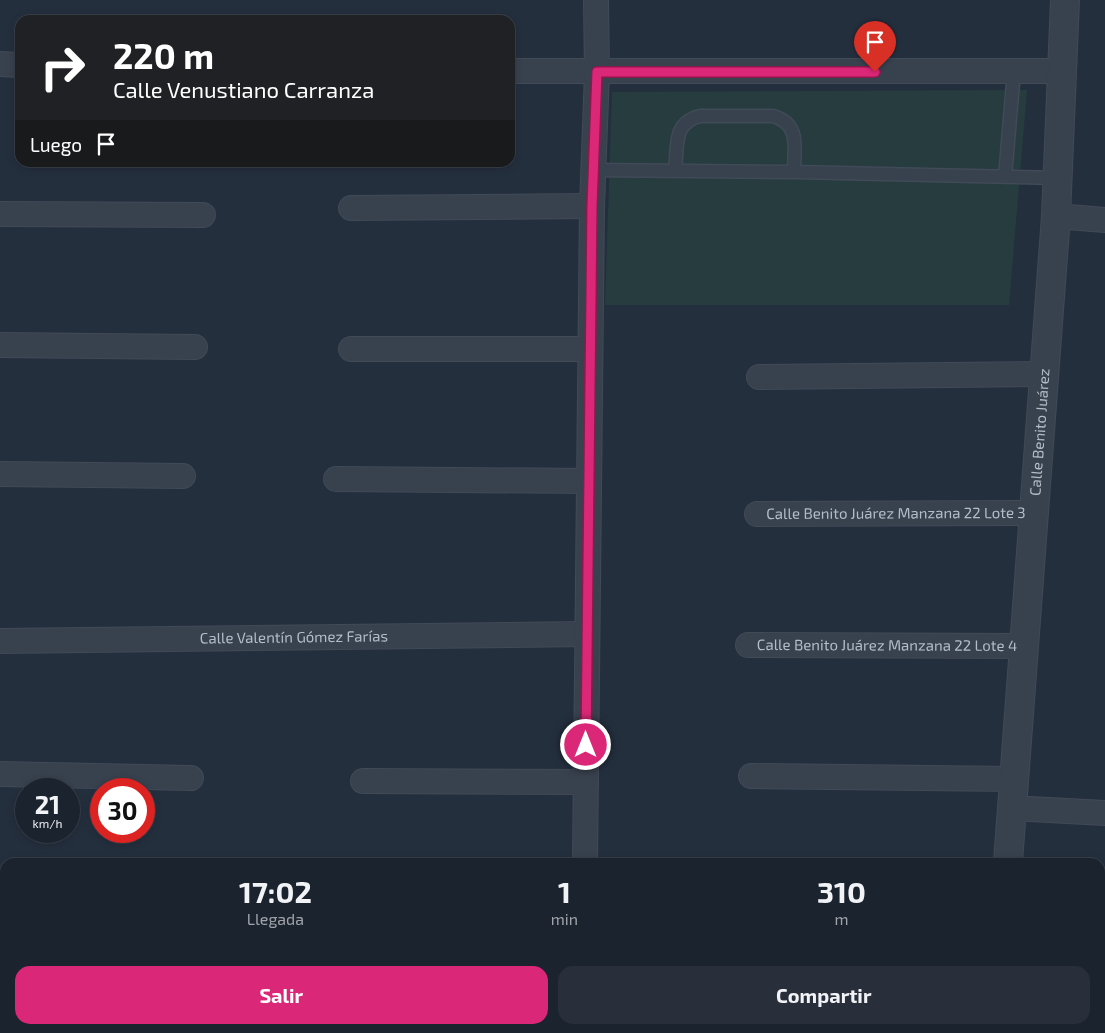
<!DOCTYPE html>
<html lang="es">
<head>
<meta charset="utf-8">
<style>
  :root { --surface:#1b232e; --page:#282f3a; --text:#f1f3f6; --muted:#a0a4aa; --line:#39404a; --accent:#db2777 }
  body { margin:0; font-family:"Exo 2",sans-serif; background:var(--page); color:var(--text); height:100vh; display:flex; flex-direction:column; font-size:19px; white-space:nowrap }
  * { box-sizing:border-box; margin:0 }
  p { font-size:16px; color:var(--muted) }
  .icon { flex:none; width:28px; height:28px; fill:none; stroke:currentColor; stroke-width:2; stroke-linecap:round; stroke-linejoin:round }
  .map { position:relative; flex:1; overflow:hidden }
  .side { position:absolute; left:0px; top:858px; width:1105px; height:176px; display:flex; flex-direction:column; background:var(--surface); border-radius:15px 15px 0 0; box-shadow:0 2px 8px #0003,0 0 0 1px var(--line) }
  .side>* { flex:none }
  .guide { position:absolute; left:15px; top:15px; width:500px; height:152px; border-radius:15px; box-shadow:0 2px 8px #0003,0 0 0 1px var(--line); background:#202124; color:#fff; overflow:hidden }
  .speed { position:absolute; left:15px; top:778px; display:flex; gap:10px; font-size:25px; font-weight:700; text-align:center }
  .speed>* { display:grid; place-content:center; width:65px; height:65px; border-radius:50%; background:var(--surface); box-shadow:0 2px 8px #0003,0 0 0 1px var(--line); line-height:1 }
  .speed small { font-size:12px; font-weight:400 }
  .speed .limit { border:8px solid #d22; background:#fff; color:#111 }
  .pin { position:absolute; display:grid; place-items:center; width:42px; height:42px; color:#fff; margin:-51px -21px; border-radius:50% 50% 50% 0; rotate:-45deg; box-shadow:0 0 5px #0007 }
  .pin .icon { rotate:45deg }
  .me { position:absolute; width:55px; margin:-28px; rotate:0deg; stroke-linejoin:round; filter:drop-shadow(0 0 4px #0008) }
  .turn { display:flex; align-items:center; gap:18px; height:105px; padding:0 15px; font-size:22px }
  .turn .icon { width:65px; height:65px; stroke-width:2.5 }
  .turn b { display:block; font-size:35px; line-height:42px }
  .then { display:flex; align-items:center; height:48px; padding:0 15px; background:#0003; gap:10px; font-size:19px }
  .eta { display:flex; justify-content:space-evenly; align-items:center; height:85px; text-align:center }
  .eta b { font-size:30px; font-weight:700; line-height:35px }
  .primary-button { display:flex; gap:10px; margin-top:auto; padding:10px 15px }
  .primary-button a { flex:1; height:58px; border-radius:15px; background:var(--accent); color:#fff; font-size:20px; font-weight:700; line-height:58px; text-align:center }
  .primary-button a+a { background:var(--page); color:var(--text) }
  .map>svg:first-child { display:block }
</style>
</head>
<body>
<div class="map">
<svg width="1105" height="1033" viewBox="0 0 1105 1033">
  <rect width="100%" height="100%" fill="#242f3e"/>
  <path fill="#263c3f" d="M 1027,90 L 1009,305 L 605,305 L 612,92 Z"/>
  <path fill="#364354" stroke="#1f2835" d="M 605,1029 L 887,1029 L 963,1031 L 962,1033 L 605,1033 Z"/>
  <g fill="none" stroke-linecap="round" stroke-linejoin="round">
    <g stroke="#414a57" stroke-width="15">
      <path id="service" d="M 594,170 L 794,172 L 1058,178
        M 675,171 C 678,147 672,123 700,116 L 773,116 C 801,124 794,148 794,172
        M 1005,177 L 1014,71"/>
    </g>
    <g stroke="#414a57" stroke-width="26">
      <g id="minor">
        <path d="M 0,64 L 20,65"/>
        <path d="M 510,71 L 1062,71"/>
        <path d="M 351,208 L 592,206"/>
        <path d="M 0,214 L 203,215"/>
        <path d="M 1056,216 L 1105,220"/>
        <path d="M 0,345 L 195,347"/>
        <path d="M 351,349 L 590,349"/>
        <path d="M 759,377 L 1044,374"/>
        <path d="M 0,474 L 183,476"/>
        <path d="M 336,479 L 589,481"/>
        <path id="s1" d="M 757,514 L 1034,513"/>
        <path id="s2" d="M 0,641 L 587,634"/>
        <path id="s3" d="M 748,645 L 1024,646"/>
        <path d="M 0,774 L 191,778"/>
        <path d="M 751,776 L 1014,779"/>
        <path d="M 363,781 L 586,782"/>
        <path d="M 1012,808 L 1105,813"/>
        <path d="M 585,862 L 592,206 L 597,72 L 596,0"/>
        <path d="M 0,906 L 5,907"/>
        <path d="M 585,1029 L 585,1033"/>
      </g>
    </g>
    <g stroke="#414a57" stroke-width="30">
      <g id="tertiary">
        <path id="s4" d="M 1008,862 L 1056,216 L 1065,0"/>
        <path d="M 996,1033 L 996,1029"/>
      </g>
    </g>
    <use href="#service" stroke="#38414e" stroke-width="12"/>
    <use href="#minor" stroke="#38414e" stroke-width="24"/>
    <use href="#tertiary" stroke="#38414e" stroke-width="28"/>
  </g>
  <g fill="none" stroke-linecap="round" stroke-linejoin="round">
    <g stroke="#8e194d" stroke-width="12">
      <path id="route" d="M 586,745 L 592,206 L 597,72 L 875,72"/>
    </g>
    <use href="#route" stroke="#db2777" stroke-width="9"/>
  </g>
  <g text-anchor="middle" stroke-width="5" stroke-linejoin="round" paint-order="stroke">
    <g font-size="15" fill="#b4bcc9" stroke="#1d2633">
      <text dy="5" stroke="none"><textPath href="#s4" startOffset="431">Calle Benito Juárez</textPath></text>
      <text dy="5" stroke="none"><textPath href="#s1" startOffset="139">Calle Benito Juárez Manzana 22 Lote 3</textPath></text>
      <text dy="5" stroke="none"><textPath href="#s2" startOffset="294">Calle Valentín Gómez Farías</textPath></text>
      <text dy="5" stroke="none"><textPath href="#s3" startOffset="139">Calle Benito Juárez Manzana 22 Lote 4</textPath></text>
    </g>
  </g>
</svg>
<div class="speed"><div>21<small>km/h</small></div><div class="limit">30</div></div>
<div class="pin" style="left:875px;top:72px;background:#d93025"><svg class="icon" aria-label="arrive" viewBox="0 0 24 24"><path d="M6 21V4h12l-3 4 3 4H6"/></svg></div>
<svg class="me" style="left:586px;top:745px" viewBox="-20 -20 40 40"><circle r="17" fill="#db2777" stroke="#fff" stroke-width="3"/><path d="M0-11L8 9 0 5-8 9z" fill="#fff"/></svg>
<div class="guide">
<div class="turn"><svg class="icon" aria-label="right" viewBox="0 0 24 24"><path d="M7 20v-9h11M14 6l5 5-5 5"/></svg><div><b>220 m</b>Calle Venustiano Carranza</div></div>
<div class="then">Luego<svg class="icon" aria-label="arrive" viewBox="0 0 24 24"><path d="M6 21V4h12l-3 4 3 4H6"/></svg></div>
</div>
<section class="side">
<div class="eta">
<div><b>17:02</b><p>Llegada</p></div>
<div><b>1</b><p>min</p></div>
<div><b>310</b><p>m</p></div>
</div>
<div class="primary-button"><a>Salir</a><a>Compartir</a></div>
</section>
</div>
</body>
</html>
